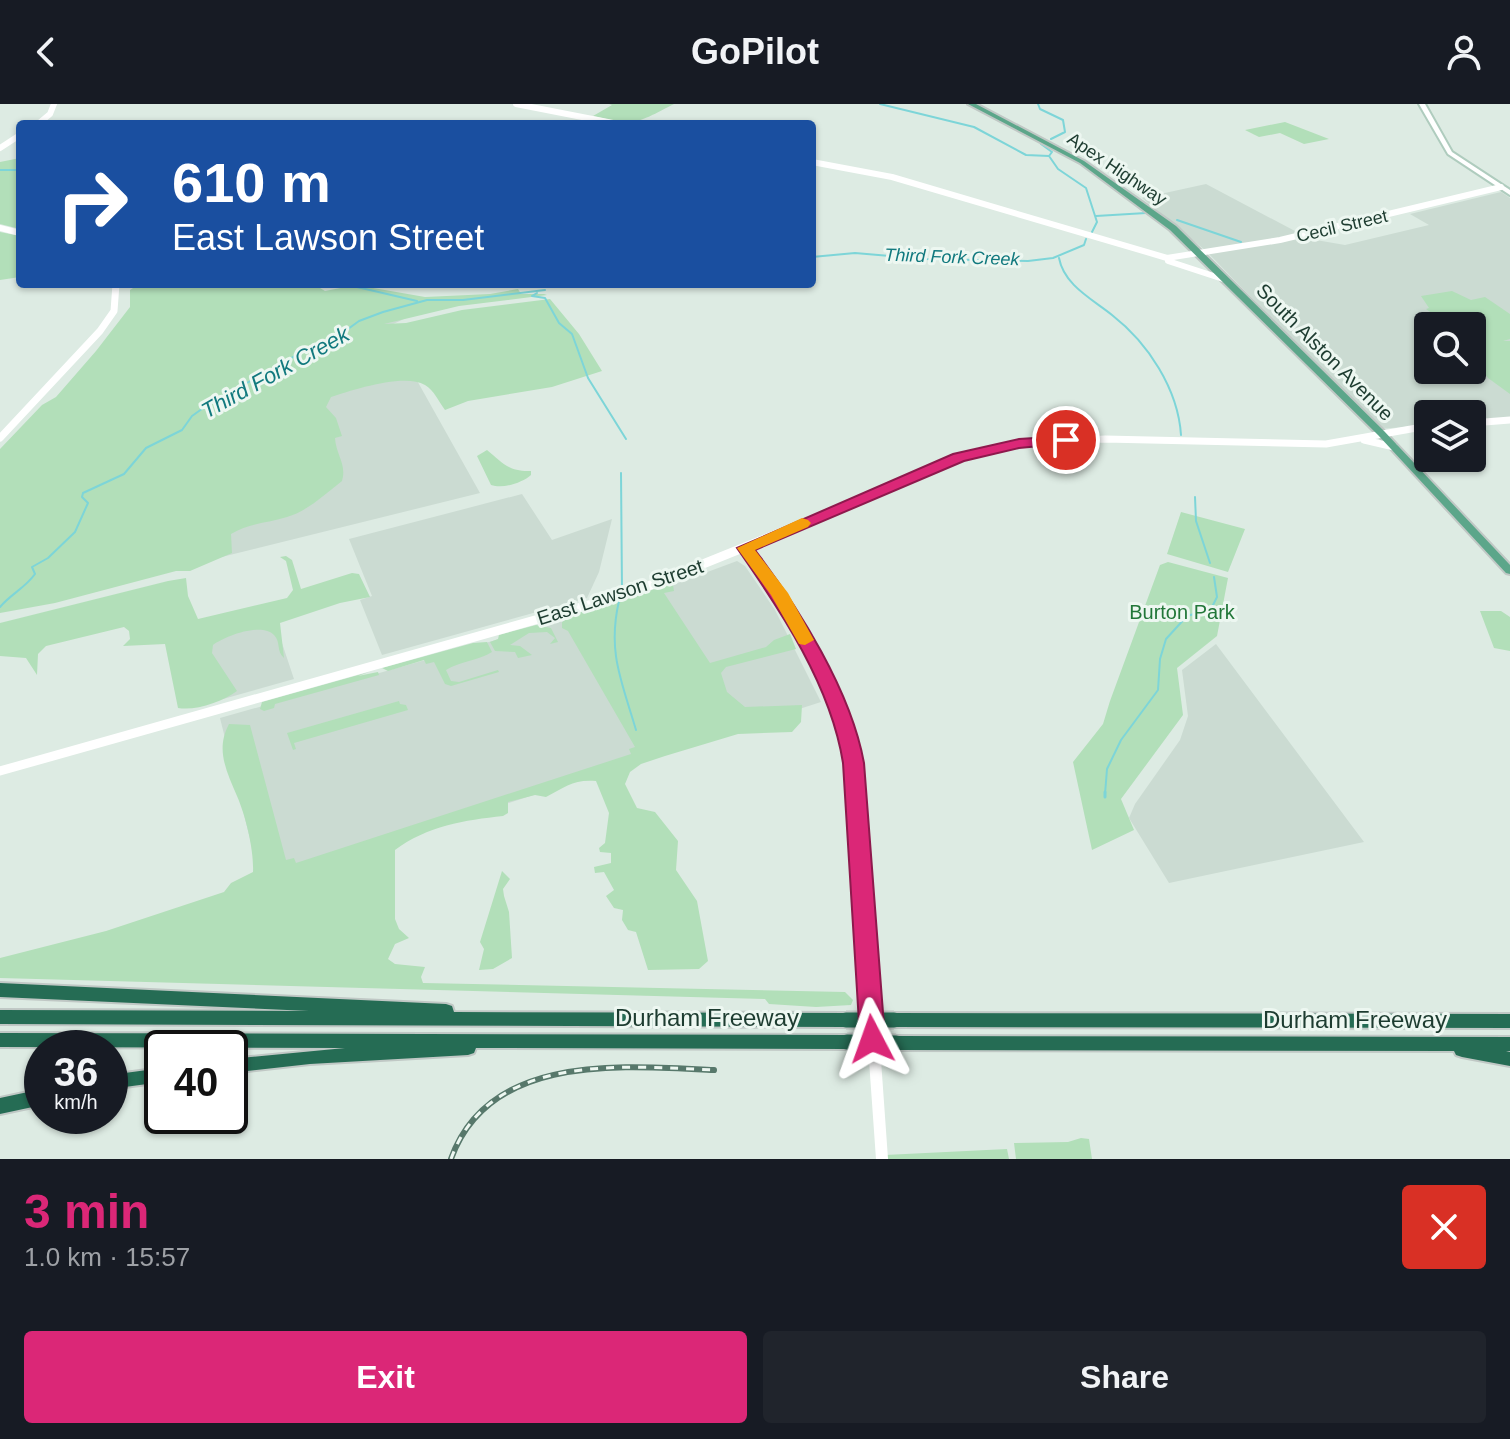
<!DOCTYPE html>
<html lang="en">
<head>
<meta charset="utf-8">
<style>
  :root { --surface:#171b24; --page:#20242c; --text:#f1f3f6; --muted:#9ea1a6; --accent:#db2777 }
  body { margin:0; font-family:Arial,sans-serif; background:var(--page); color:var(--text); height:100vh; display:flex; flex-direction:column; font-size:30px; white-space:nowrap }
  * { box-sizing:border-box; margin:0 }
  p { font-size:26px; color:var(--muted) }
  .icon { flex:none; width:44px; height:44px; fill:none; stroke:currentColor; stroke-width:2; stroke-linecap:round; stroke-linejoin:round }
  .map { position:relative; height:1055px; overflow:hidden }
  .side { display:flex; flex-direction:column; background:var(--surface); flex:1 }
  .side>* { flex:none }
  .top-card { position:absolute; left:16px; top:16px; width:800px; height:168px; border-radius:8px; box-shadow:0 2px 6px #0004; background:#1a4fa0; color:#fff; overflow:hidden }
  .tools { position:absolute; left:1414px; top:208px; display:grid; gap:16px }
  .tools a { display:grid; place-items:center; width:72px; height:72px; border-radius:8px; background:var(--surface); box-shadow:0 2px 6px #0004; font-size:40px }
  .speed { position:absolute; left:24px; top:926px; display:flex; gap:16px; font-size:40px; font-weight:700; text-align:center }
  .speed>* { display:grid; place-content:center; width:104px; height:104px; border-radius:50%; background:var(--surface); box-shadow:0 2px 6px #0004; line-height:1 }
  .speed small { font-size:20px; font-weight:400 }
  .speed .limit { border:4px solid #111; border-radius:12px; background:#fff; color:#111 }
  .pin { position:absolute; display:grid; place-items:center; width:68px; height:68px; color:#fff; margin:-34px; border:4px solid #fff; border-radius:50%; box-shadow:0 2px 8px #0007 }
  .me { position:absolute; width:88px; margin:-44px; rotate:356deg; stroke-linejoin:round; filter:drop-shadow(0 0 6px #0008) }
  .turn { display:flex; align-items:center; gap:28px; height:168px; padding:0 24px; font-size:36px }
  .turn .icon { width:104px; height:104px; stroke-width:2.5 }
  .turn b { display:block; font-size:56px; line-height:68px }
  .round { display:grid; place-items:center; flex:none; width:84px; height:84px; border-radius:8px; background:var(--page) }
  .headline { display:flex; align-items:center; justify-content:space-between; height:136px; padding:0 24px }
  h1 { font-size:48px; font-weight:700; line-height:60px; color:var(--accent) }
  .cta { display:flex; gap:16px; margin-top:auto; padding:16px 24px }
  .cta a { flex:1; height:92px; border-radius:8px; background:var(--accent); color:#fff; font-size:32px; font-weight:700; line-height:92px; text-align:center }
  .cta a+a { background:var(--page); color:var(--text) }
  header { display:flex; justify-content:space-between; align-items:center; height:104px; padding:0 24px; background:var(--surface); font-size:36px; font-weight:700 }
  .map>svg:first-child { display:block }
</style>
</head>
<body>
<header><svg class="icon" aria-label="back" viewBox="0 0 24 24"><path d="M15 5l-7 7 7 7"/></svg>GoPilot<svg class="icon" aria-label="person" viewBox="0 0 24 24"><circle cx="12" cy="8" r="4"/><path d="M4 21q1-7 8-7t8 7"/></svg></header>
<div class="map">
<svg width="1510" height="1055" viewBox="0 0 1510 1055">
  <rect width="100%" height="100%" fill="#ddebe3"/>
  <path fill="#cbdbd2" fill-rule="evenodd" d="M 1206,80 L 1310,135 L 1345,141 L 1429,121 L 1410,110 L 1501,88 L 1510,94 L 1510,315 L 1472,318 L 1472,310 L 1428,310 L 1428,321 L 1380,325 L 1206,147 L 1142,94 ZM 1428,222 L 1472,222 L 1472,266 L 1428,266 Z
    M 469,199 L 408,213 L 387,223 L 480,389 L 0,508 L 0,346 L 372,220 Z
    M 522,390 L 552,436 L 612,415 L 599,468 L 587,494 L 382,551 L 360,496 L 372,492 L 349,435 Z
    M 737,457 L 745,462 L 775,506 L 821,598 L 261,779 L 220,614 L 616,502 Z
    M 275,518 L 294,575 L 216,597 L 201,538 Z
    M 1216,540 L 1364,738 L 1169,779 L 1129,714 L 1135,700 L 1180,636 L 1188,612 L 1182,566 Z"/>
  <path fill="#b2dfb9" d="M 609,0 L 674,0 C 635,20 636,22 593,12 L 612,1 Z
    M 1285,18 L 1329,35 L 1304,40 L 1280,29 L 1259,33 L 1245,26 Z
    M 20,54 L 20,125 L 0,120 L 0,58 Z
    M 0,128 L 20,132 L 20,173 L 0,176 Z
    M 139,180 L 295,180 L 315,181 L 325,187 L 356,181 L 425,193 L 490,190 L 518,185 L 521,190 L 544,190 L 547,191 L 459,202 L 384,220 L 406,219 L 462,206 L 550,195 L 579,230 L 602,267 L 552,283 L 468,297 L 445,306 C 439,298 434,286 425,281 C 404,269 353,286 331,293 L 326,303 L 336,314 L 342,332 L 335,334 C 336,351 347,360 342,377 C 325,390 308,407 287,413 C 268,419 249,419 231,430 L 232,449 L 190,467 L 176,467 L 55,499 L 0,509 L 0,345 L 42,301 L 56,293 L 96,247 L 130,203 L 130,186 Z
    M 1452,187 L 1471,196 L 1485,193 L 1510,210 L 1510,235 L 1503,237 L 1510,237 L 1510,290 L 1488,274 L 1473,253 L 1477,253 L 1476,248 L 1485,240 L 1472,233 L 1472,222 L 1450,222 L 1426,205 L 1429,204 L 1421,192 Z
    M 487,346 C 502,358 508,368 531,367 L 531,371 C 522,379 503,385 491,381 L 477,352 Z
    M 1181,408 L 1245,425 L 1228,468 L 1167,450 Z
    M 286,452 L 292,456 L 301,485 L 352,469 L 359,470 L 370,493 L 340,499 L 280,519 L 284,554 C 276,547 281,538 274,531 C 262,518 225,532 213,541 L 212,549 L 237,587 C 222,598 196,607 178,604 L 165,540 L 123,542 L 130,535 L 129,527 L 124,523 L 46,542 L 38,550 L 37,571 L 26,554 L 0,552 L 0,519 L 168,477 L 186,474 L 188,492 L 198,515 L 287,494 L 293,486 L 286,457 L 280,453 Z
    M 1168,458 L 1228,474 L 1217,532 L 1177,564 L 1183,611 L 1121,695 L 1134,726 L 1092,746 L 1073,658 L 1103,620 L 1110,597 L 1160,461 Z
    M 671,480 L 668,482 L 673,481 L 674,487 L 664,489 L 710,559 L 766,543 L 774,536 L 790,530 L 796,545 L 726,563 L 721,569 L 727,588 L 745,603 L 802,601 L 801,618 L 792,628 L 738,630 L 665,652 L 641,660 L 630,668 L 625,680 L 637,704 L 655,708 L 678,737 L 676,766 L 697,797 L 708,857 L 699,865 L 648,866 L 636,828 L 628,826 L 622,816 L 623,806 L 614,804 L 606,792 L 614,786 L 604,768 L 595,769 L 594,763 L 611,759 L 611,749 L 600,748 L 599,744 L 605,739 L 609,709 L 596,677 C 574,675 565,683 546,693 L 535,691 L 508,698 L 508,709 L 503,712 C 465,716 427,722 395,746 L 395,815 L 399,825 L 409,834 L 395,840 L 388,855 L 395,860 L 425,863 L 421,873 L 423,879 L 845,888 L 853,896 L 851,901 L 816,903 L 769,900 L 765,895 L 0,874 L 0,854 L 106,827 L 224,788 L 231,779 L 253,768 C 254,746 246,713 237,692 C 227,668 215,646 229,620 L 250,621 L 286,756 L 294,754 L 296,759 L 631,650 L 629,645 L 635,643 L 568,527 L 562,524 L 562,518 L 572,512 L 569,512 Z
    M 1480,507 L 1501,507 L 1510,513 L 1510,547 L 1494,544 Z
    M 536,521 L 551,524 L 558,538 L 550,540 L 555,534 L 547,528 L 529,529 L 510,541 L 520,542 L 532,551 L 518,554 L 515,548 L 495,547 L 490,538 L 498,535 L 499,531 Z
    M 487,538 L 492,548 C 478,557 460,557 446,566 L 451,577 L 459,578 L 498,566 L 499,568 L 451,582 L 445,580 L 434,558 L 426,560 L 424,556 L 388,567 L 382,564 L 473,539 Z
    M 369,568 L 358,572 L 378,568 L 379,571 L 275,600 L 274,604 L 264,607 L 260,605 L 262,598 Z
    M 399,597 L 400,600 L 406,601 L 408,606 L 294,639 L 296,645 L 293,646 L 287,629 Z
    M 502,767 L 510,775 L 503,785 L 504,792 L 509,808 L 512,854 L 493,865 L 479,866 L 484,845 L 480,838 Z
    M 1081,1034 L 1089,1035 L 1092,1055 L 1016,1055 L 1014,1039 L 1068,1038 Z
    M 1007,1045 L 1009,1055 L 885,1055 L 885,1051 Z"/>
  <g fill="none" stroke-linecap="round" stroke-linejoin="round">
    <path stroke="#7dd5d8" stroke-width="2" d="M 880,0 L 974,23 L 1026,51 L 1049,52
      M 1038,0 L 1040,5 L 1063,16 L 1065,28 L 1051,35
      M 1041,40 L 1052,48 L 1049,52 L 1058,65 L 1086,84 L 1097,118 L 1092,128
      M 0,66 L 20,66
      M 1096,112 L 1146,109
      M 1177,116 L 1241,138
      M 812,153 L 855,149 L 925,155 L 1028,157 L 1053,154 L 1084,141 L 1086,135
      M 1059,154 C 1064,181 1092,195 1112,211 C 1148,239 1178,285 1181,331
      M 344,180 L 417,197
      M 561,183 L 579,180
      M 537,189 L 532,192 L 545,194 L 559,219 L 572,230 L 588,274 L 626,335
      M 621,369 L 622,487
      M 1195,393 L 1196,417 L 1210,459
      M 619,497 C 607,548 622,578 636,626
      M 0,503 C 11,490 25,484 35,470 L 32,463 L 48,454 L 75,428 L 88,399 L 82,393 L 83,389 L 124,370 L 146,344 L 182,326 L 192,312 L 206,302 L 302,248 L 333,236 L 359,217 L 383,208 L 427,196 L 463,196 L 545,186
      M 1105,690 L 1107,665 L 1121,636 L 1158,586 L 1160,555 L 1166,535 L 1187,512 L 1211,505 L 1217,493 L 1214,473"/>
    <path stroke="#7dd5d8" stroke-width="3" d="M 1105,693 L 1105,688"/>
    <g stroke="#afccbe" stroke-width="4">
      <path id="secondary" d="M 1419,0 L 1425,0 L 1452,48 L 1510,86 L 1510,91 L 1448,50 Z"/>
    </g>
    <g stroke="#c0c8c5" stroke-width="4">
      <path id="primary" d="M 968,0 L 976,0 L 1084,57 L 1176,122 L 1384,327 L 1510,461 L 1510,470 L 1506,469 L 1378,331 L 1170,126 L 1080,59 Z"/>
    </g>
    <g stroke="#c0c8c5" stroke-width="4">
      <path id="motorway" d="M 0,879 L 446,900 L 452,902 L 454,908 L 846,909 L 852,911 L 854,916 L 852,921 L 846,923 L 0,920 L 0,906 L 309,907 L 0,893 Z
        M 894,909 L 1510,910 L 1510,924 L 894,923 L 888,921 L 886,916 L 888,911 Z
        M 0,929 L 847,931 L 853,933 L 855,938 L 853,943 L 847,945 L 476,944 L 474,949 L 468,951 L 310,960 L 230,969 L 230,955 L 345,944 L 0,943 Z
        M 896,932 L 1510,933 L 1510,947 L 1506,947 L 1510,948 L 1510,962 L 1462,953 L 1456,951 L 1454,947 L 896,946 L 890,944 L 888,939 L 890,934 Z
        M 162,964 L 162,978 L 110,985 L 110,971 Z
        M 42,985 L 42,1001 L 0,1010 L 0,994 Z"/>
    </g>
    <path stroke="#fff" stroke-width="6" d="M 516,0 L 618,20
      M 38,20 L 50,10 L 54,0
      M 0,44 L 20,31
      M 812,58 L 892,73 L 1167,154 L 1280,136 L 1501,83
      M 0,124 L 20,129
      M 1168,157 L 1226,176"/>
    <path stroke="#fff" stroke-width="7" d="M 1472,319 L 1510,316
      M 0,334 L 100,227 L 114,207 L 116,180
      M 1364,336 L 1394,343
      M 844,403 L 975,348 L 1018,340 L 1105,335 L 1326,340 L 1428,322"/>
    <path stroke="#fff" stroke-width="9" d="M 745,444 C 800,518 850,596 856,690
      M 0,667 L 631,489 L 849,401"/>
    <path stroke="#fff" stroke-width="12" d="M 856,688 L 882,1055"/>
    <use href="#secondary" fill="#fff" fill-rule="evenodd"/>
    <use href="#primary" fill="#5ca68a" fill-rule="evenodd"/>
    <use href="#motorway" fill="#256c54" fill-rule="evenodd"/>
    <g stroke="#57786b" stroke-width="6">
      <path id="rail" d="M 451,1055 C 489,948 624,962 714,966"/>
    </g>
    <use href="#rail" stroke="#edf7f1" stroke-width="3" stroke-dasharray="8" stroke-linecap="butt"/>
    <g stroke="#c0c8c5" stroke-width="19" stroke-linecap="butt">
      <path id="motorway-bridge" d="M 846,916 L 894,916
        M 847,938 L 896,939"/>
    </g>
    <use href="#motorway-bridge" stroke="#256c54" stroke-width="15"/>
  </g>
  <path fill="#db2777" stroke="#8e194d" stroke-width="2" d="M 1066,332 L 1073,336 L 1071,339 L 1019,344 L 964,357 L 755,446 C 799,504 851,587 864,659 L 885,935 L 881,943 L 872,946 L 864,943 L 860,935 L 843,659 C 831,582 781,507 737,444 L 953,350 L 1019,335 Z"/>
  <path fill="#f59e0b" d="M 802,414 L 808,416 L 811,419 L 808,423 L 755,446 L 788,489 L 814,536 L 805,541 L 799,540 L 771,491 L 737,444 Z"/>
  <g text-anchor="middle" stroke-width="6" stroke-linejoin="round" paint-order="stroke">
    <g font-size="18" fill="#1d3c30" stroke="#edf7f1">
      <text transform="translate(1117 65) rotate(34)" y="6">Apex Highway</text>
      <text transform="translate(1342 122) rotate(-13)" y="6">Cecil Street</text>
    </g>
    <g font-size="18" font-style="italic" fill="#11797e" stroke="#edf7f1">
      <text transform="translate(952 153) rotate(2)" y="6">Third Fork Creek</text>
    </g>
    <g font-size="20" fill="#1d3c30" stroke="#edf7f1">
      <text transform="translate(1325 248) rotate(45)" y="7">South Alston Avenue</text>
      <text transform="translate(620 488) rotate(-18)" y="7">East Lawson Street</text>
    </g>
    <g font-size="20" fill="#227739" stroke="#edf7f1">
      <text x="1182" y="515">Burton Park</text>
    </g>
    <g font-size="22" font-style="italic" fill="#11797e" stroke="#edf7f1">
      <text transform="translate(275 268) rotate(-29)" y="8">Third Fork Creek</text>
    </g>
    <g font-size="24" fill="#1d3c30" stroke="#edf7f1">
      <text x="707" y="922">Durham Freeway</text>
      <text x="1355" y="924">Durham Freeway</text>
    </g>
  </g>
</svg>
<div class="tools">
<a><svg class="icon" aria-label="search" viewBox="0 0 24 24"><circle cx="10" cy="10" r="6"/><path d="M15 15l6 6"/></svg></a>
<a><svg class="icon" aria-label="layers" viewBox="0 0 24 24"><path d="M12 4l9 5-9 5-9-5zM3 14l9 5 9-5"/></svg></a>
</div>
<div class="speed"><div>36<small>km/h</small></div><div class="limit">40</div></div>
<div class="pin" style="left:1066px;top:336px;background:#d93025"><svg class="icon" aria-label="arrive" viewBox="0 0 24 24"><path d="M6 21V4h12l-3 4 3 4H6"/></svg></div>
<svg class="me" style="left:872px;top:935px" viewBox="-20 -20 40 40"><path d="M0-17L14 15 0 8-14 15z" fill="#db2777" stroke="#fff" stroke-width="4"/></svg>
<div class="top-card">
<div class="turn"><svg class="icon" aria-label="right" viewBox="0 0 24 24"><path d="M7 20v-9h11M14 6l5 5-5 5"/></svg><div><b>610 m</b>East Lawson Street</div></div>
</div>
</div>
<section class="side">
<div class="headline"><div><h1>3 min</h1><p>1.0 km · 15:57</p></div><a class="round" style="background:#d93025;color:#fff"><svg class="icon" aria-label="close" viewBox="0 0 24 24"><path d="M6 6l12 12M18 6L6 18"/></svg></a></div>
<div class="cta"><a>Exit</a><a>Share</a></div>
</section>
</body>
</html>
